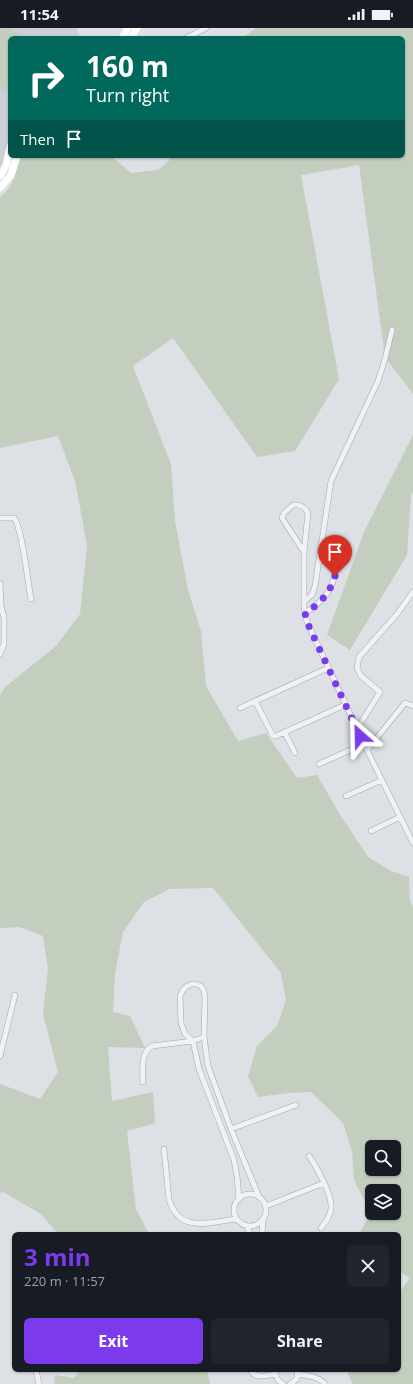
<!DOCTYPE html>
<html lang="en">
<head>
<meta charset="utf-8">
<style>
  :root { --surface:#171b24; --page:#20242c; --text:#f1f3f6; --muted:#9ea1a6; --accent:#7c3aed }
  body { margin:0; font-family:"Open Sans",sans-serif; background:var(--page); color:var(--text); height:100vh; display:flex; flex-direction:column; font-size:15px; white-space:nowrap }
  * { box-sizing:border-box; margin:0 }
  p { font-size:13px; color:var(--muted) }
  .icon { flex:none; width:22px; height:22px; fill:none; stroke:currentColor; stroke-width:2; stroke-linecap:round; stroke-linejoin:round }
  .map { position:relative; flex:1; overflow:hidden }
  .panel { position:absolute; left:12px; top:1204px; width:389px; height:140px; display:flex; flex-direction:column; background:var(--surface); border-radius:6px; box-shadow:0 1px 3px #0004 }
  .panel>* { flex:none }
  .top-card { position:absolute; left:8px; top:8px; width:397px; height:122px; border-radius:6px; box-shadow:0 1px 3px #0004; background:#00695c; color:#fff; overflow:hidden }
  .controls { position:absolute; left:365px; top:1112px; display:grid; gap:8px }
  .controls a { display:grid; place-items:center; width:36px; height:36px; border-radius:6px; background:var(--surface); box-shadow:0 1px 3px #0004; font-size:20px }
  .pin { position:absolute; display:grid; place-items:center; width:34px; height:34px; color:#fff; margin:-41px -17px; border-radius:50% 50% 50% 0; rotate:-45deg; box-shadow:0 0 4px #0007 }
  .pin .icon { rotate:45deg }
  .me { position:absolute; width:44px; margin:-22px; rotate:335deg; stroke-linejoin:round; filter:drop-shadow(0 0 3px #0008) }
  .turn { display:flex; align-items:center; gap:14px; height:84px; padding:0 12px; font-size:18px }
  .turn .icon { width:52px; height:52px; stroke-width:2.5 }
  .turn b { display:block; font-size:28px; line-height:34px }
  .then { display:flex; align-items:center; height:38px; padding:0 12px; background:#0003; gap:8px; font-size:15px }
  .round { display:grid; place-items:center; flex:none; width:42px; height:42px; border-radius:6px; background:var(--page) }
  .overview { display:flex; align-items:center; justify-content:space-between; height:68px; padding:0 12px }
  h1 { font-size:24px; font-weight:700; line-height:30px; color:var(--accent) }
  .primary-button { display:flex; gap:8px; margin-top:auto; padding:8px 12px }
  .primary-button a { flex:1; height:46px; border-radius:6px; background:var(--accent); color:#fff; font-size:16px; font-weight:700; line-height:46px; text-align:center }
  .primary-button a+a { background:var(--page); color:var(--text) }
  .status { display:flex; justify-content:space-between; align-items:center; height:28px; padding:0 20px; background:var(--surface); direction:ltr }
  .status svg { height:11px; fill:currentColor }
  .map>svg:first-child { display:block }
</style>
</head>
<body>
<div class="status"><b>11:54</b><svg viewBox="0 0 49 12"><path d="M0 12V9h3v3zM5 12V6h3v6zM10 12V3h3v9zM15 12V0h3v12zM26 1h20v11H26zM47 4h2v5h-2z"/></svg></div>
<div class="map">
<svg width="413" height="1356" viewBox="0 0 413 1356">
  <rect width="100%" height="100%" fill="#dde0e5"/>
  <path fill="#cbd0d6" d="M 0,0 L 76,0 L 80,10 L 10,10 L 10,102 L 4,131 L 0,140 Z"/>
  <path fill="#c3cebf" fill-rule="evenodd" d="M 0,0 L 9,0 L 25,10 L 10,10 L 10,54 L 4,64 L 0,62 Z
    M 256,0 L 413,0 L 413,366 L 385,329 L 359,137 L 301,147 L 339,351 L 295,423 L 257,429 L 173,310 L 133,338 L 171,436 L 175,493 L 188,562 L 201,603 L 206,658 L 238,713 L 266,705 L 297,750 L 317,747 L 339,785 L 368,829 L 391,843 L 409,849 L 410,873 L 413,879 L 413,1356 L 353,1356 L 348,1346 L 349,1342 L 399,1342 L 399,1265 L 410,1250 L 399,1243 L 399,1206 L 359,1206 L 371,1185 L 354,1152 L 352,1123 L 343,1095 L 311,1064 L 289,1065 L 258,1069 L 248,1048 L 257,1018 L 277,998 L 286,972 L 281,945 L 213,860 L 169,861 L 144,874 L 123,904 L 115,946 L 113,984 L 130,988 L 145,1020 L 108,1019 L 112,1073 L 153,1064 L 155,1095 L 127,1103 L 136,1181 L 149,1206 L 58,1206 L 41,1186 L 3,1164 L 0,1165 L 0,1056 L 40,1071 L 58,1044 L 43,986 L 48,940 L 43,908 L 19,899 L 0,900 L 0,668 L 4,660 L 56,618 L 80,586 L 87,517 L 75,453 L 58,408 L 0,420 L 0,169 C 13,160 17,142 21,128 L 111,128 L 131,145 L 158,142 L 169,133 L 169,128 L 403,128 L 403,10 L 242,10 ZM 372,1119 L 394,1119 L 394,1141 L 372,1141 ZM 372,1163 L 394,1163 L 394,1185 L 372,1185 Z
    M 413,407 L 413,465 L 411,466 L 407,527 L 350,622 L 327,607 L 364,504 Z
    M 80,1342 L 207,1342 L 210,1356 L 54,1356 L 55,1347 L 74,1350 Z"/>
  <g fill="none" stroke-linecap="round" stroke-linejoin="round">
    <g stroke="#a3a7ae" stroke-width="6">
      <path id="street" d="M 186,10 L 206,0
        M 0,490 L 14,490 C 22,498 28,556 31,571
        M 304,524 L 282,490 L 284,485 L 293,477 C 299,476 305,479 308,485 L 304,524 L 304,579 L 307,594 L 367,722 L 413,815
        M 0,555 L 1,578 L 4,590 L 4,616 L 0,626
        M 304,573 L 312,567 L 315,558 L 331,453 L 378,353 L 385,331 L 392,302
        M 305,585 C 334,567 346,541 321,514
        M 255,673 L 273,708 L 276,708 L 345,677
        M 240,680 L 328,640
        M 357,701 L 380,664 L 361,648 L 357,640 L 359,629 L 397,586 L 413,564
        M 285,705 L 295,725
        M 367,722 L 405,675 L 413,678
        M 319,736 L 364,716
        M 346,768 L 382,752
        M 371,803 L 400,789
        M 0,1028 L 15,967
        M 143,1054 C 143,1042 140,1025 152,1018 L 193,1013 L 204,1009
        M 231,1101 L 296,1077
        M 164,1121 L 169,1171 C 179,1206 209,1194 237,1191
        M 309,1128 C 316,1138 331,1165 331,1177 C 332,1186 326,1193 321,1200
        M234 1182a16 16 0 1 1 32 0a16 16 0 1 1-32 0Z
        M 239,1171 L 237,1148 L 234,1132 L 199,1041 L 193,1013 L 185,1006 L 181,995 L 180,968 L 183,962 L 187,958 L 192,956 L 196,956 L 201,958 L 204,963 L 205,970 L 204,1009 L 208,1038 L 231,1101 L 259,1169
        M 266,1178 L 324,1155
        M 247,1198 L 250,1206
        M 262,1206 L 263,1192
        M 36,1342 L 39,1356
        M 250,1342 C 256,1351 265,1348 275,1346
        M 276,1342 C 275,1349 277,1352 283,1356
        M 298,1346 C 308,1348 318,1348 325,1356
        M 290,1356 C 296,1353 299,1349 297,1342"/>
    </g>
    <use href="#street" stroke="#eff1f4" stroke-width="5"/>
    <path stroke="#fff" stroke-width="7" d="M 122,10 L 128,0
      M 131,10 L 137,0
      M 0,148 L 6,138 L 10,119
      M 0,160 L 11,147 L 17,128"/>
  </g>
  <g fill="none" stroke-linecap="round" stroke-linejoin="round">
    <path stroke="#7c3aed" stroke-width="7" stroke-dasharray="0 12.6" d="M 335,548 C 330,565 320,576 305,585 L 307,594 L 312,605 L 360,708"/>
  </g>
</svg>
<div class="controls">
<a><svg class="icon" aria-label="search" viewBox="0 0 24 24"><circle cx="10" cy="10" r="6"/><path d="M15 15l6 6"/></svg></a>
<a><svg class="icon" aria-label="layers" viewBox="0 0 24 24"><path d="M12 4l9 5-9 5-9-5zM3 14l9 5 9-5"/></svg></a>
</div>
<div class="pin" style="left:335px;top:548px;background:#d93025"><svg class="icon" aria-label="arrive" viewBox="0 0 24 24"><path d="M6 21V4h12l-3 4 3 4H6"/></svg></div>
<svg class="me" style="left:360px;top:708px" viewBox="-20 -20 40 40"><path d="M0-17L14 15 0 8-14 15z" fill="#7c3aed" stroke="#fff" stroke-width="4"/></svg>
<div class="top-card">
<div class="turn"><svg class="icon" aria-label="right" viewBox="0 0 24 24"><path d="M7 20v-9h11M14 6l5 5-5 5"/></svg><div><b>160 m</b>Turn right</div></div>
<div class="then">Then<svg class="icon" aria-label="arrive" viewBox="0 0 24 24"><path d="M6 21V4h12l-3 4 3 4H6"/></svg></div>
</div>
<section class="panel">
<div class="overview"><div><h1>3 min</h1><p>220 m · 11:57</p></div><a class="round"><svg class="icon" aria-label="close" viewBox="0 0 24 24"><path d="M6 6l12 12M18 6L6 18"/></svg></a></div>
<div class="primary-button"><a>Exit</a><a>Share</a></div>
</section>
</div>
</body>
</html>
